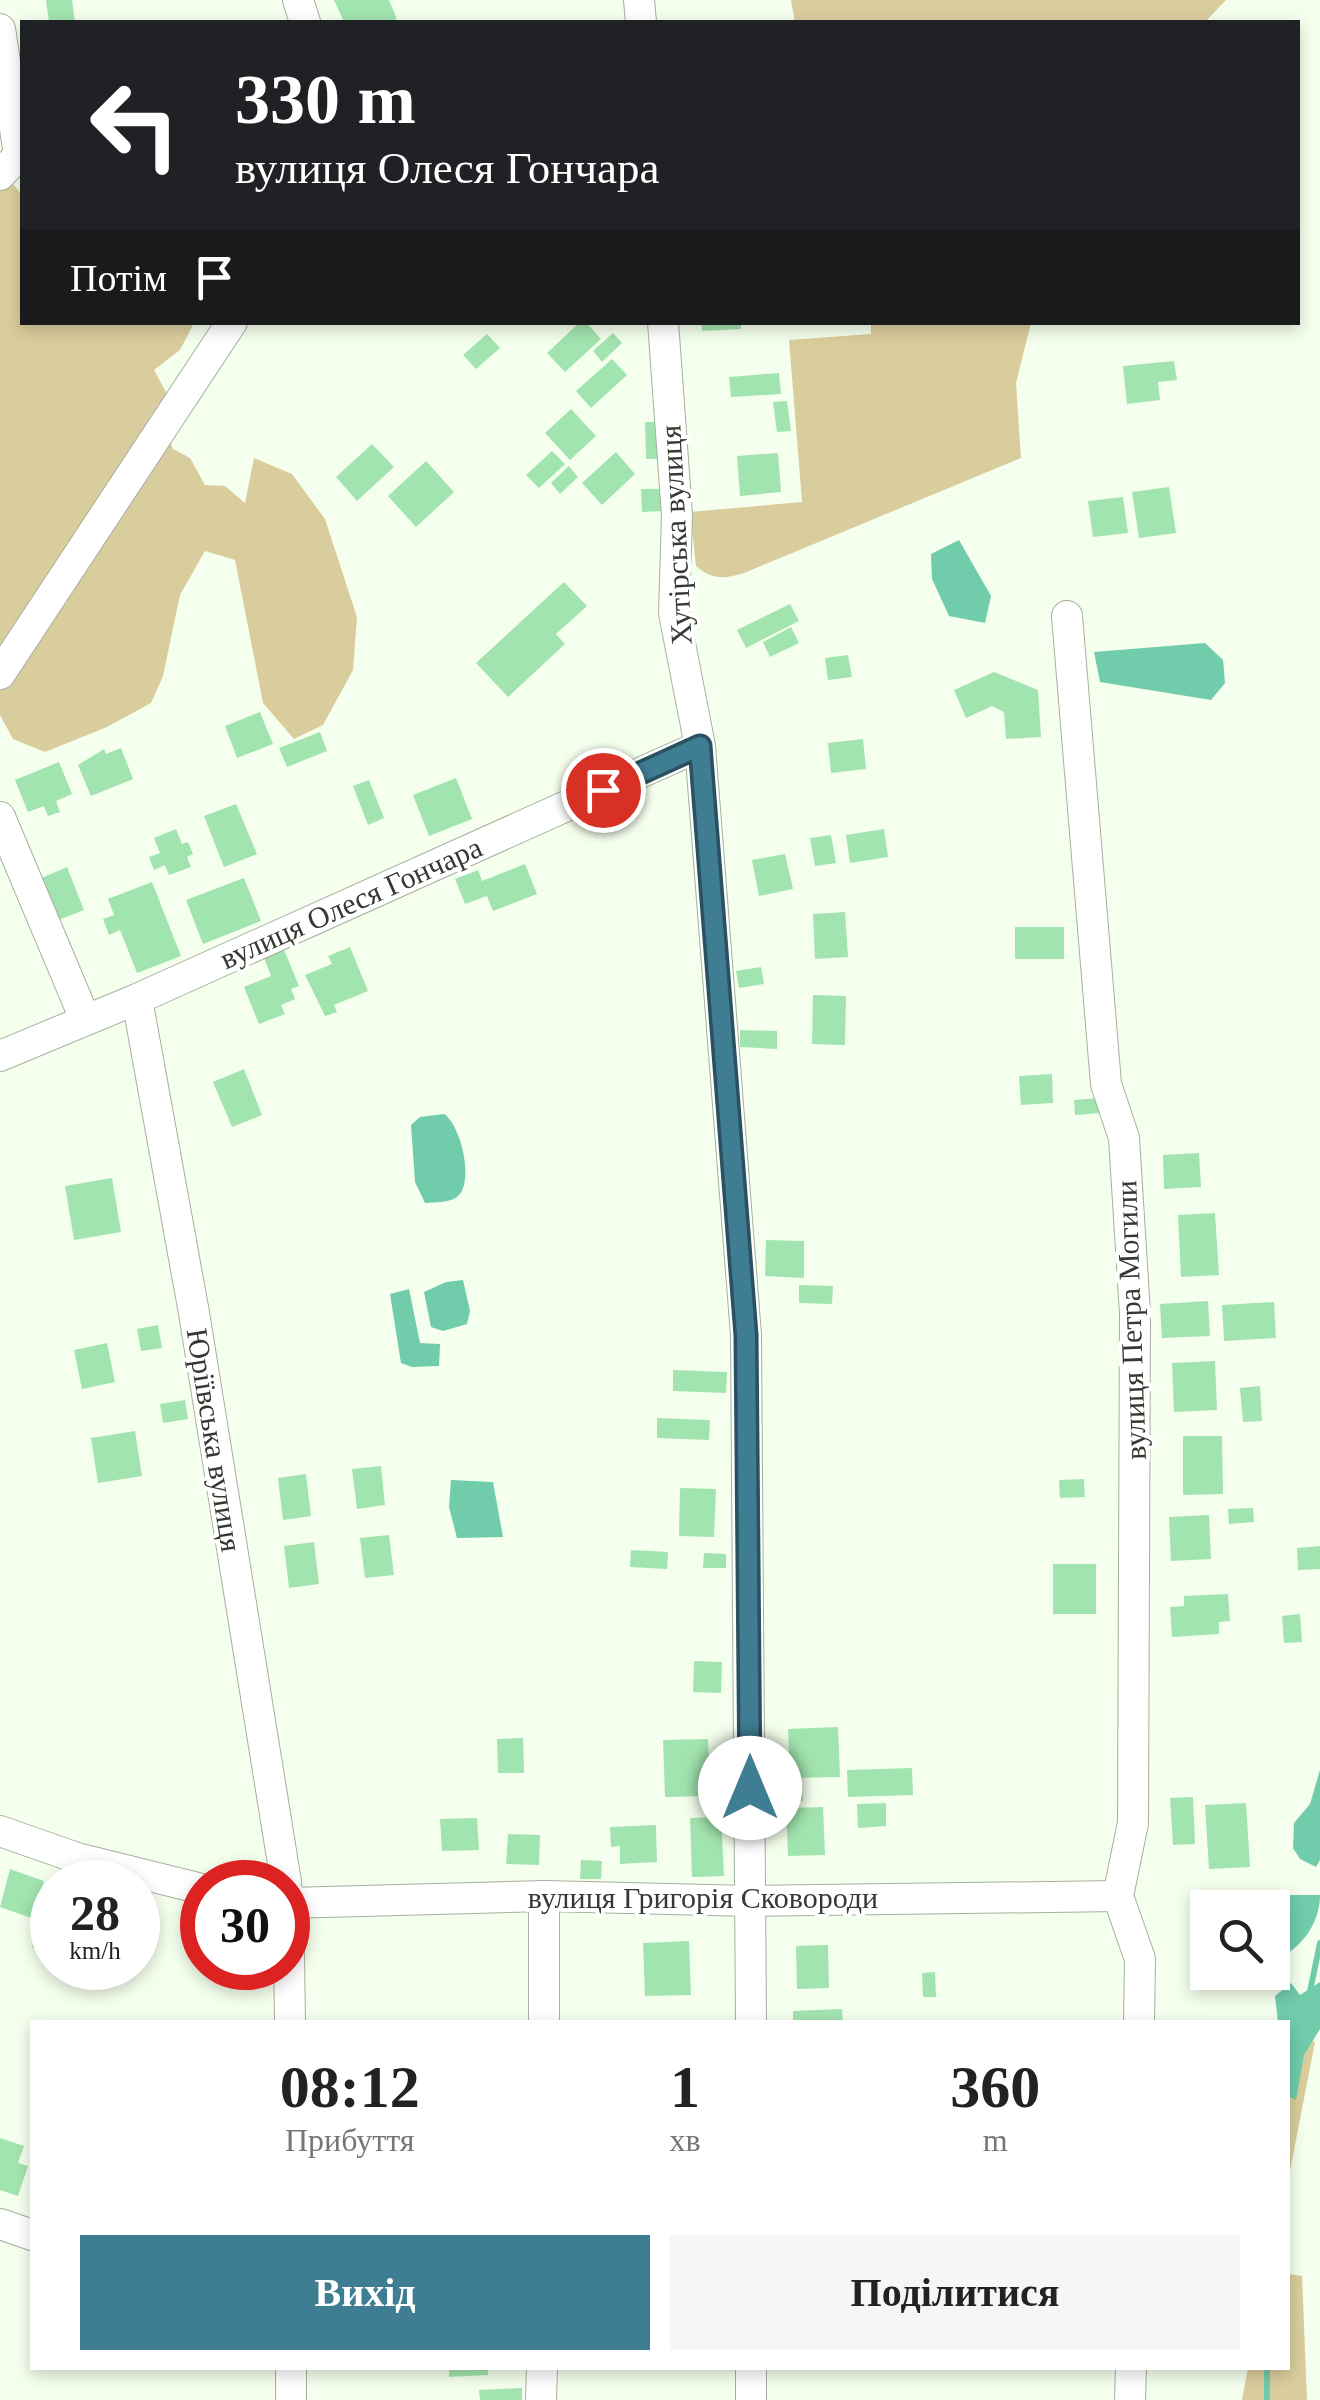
<!DOCTYPE html>
<html lang="uk">
<head>
<meta charset="utf-8">
<style>
  :root { --surface:#fff; --page:#f6f6f6; --text:#222; --muted:#767676; --accent:#3f7d93 }
  body { margin:0; font-family:Georgia,serif; background:var(--page); color:var(--text); height:100vh; display:flex; flex-direction:column; font-size:38px; white-space:nowrap }
  * { box-sizing:border-box; margin:0 }
  p { font-size:32px; color:var(--muted) }
  .icon { flex:none; width:55px; height:55px; fill:none; stroke:currentColor; stroke-width:2; stroke-linecap:round; stroke-linejoin:round }
  .map { position:relative; flex:1; overflow:hidden }
  .panel { position:absolute; left:30px; top:2020px; width:1260px; height:350px; display:flex; flex-direction:column; background:var(--surface); border-radius:0px; box-shadow:0 5px 15px #0003 }
  .panel>* { flex:none }
  .banner { position:absolute; left:20px; top:20px; width:1280px; height:305px; border-radius:0px; box-shadow:0 5px 15px #0003; background:#202124; color:#fff; overflow:hidden }
  .tools { position:absolute; left:1190px; top:1890px; display:grid; gap:20px }
  .tools a { display:grid; place-items:center; width:100px; height:100px; border-radius:0px; background:var(--surface); box-shadow:0 5px 15px #0003; font-size:50px }
  .speed { position:absolute; left:30px; top:1860px; display:flex; gap:20px; font-size:50px; font-weight:700; text-align:center }
  .speed>* { display:grid; place-content:center; width:130px; height:130px; border-radius:50%; background:var(--surface); box-shadow:0 5px 15px #0003; line-height:1 }
  .speed small { font-size:25px; font-weight:400 }
  .speed .limit { border:15px solid #d22; background:#fff; color:#111 }
  .pin { position:absolute; display:grid; place-items:center; width:85px; height:85px; color:#fff; margin:-42px; border:5px solid #fff; border-radius:50%; box-shadow:0 2px 10px #0007 }
  .me { position:absolute; width:110px; margin:-55px; rotate:0deg; stroke-linejoin:round; filter:drop-shadow(0 0 8px #0008) }
  .turn { display:flex; align-items:center; gap:35px; height:210px; padding:0 50px; font-size:45px }
  .turn .icon { width:130px; height:130px; stroke-width:2.5 }
  .turn b { display:block; font-size:70px; line-height:85px }
  .then { display:flex; align-items:center; height:95px; padding:0 50px; background:#0003; gap:20px; font-size:38px }
  .eta { display:flex; justify-content:space-evenly; align-items:center; height:170px; text-align:center }
  .eta b { font-size:60px; font-weight:800; line-height:70px }
  .button { display:flex; gap:20px; margin-top:auto; padding:20px 50px }
  .button a { flex:1; height:115px; border-radius:0px; background:var(--accent); color:#fff; font-size:40px; font-weight:800; line-height:115px; text-align:center }
  .button a+a { background:var(--page); color:var(--text) }
  .map>svg:first-child { display:block }
</style>
</head>
<body>
<div class="map">
<svg width="1320" height="2400" viewBox="0 0 1320 2400">
  <rect width="100%" height="100%" fill="#f5ffed"/>
  <path fill="#dacd9d" d="M 791,0 L 1226,0 L 1205,22 L 795,22 Z
    M 9,179 L 22,195 L 22,322 L 194,323 L 180,350 L 154,370 L 177,412 L 167,435 L 173,449 L 190,458 L 205,485 L 225,486 L 245,503 L 254,458 L 292,474 L 325,519 L 357,617 L 353,670 L 323,725 L 294,739 L 263,703 L 235,560 L 205,551 L 180,595 L 163,676 L 151,703 L 107,727 L 45,752 L 13,739 L 0,715 L 0,182 Z
    M 871,323 L 1031,323 L 1016,383 L 1021,458 L 744,573 C 724,579 712,580 696,566 L 690,512 L 802,502 L 789,340 L 871,334 Z
    M 1288,2032 L 1315,2042 L 1288,2181 Z
    M 1288,2274 L 1302,2276 L 1307,2400 L 1242,2400 L 1248,2368 L 1288,2368 Z"/>
  <path fill="#71ccab" d="M 959,540 L 991,596 L 985,623 L 949,616 L 932,579 L 931,554 Z
    M 1205,643 L 1223,660 L 1225,683 L 1211,700 L 1100,682 L 1094,652 Z
    M 444,1114 C 461,1125 475,1183 457,1197 C 449,1203 435,1202 425,1203 L 415,1182 L 411,1125 L 420,1117 Z
    M 463,1280 L 470,1311 L 467,1324 L 443,1331 L 431,1327 L 424,1292 L 446,1282 Z
    M 409,1289 L 420,1343 L 440,1344 L 439,1366 L 412,1367 L 401,1363 L 390,1294 Z
    M 451,1480 L 493,1482 L 503,1537 L 457,1538 L 449,1507 Z
    M 1320,1770 L 1320,1860 L 1316,1867 L 1300,1859 L 1293,1848 L 1294,1823 L 1310,1804 Z
    M 1280,1895 L 1320,1895 C 1320,1924 1300,1951 1273,1961 L 1272,1908 L 1260,1907 Z
    M 1320,1982 L 1320,2029 L 1304,2055 L 1296,2100 L 1288,2096 L 1288,2022 L 1278,2022 L 1275,1996 L 1291,1983 L 1300,1995 Z"/>
  <g fill="none" stroke-linecap="round" stroke-linejoin="round">
    <path stroke="#71ccab" stroke-width="6" d="M 1309,1996 L 1320,1943
      M 1267,2368 L 1267,2400"/>
  </g>
  <path fill="#a2e4af" d="M 46,0 L 72,0 L 75,22 L 49,22 Z
    M 334,0 L 389,0 L 397,19 L 388,22 L 344,22 Z
    M 580,322 L 586,322 L 601,339 L 565,372 L 547,353 Z
    M 701,322 L 741,322 L 741,329 L 702,331 Z
    M 613,333 L 622,343 L 602,362 L 593,351 Z
    M 487,334 L 500,348 L 476,369 L 463,355 Z
    M 612,359 L 627,375 L 591,408 L 576,391 Z
    M 1174,361 L 1177,380 L 1158,382 L 1160,400 L 1127,404 L 1123,366 Z
    M 779,373 L 781,394 L 731,397 L 729,377 Z
    M 787,401 L 791,431 L 777,432 L 773,402 Z
    M 571,409 L 596,436 L 570,460 L 545,433 Z
    M 645,422 L 660,422 L 661,459 L 646,459 Z
    M 372,444 L 394,467 L 357,501 L 336,477 Z
    M 552,451 L 565,464 L 539,488 L 526,475 Z
    M 616,452 L 635,474 L 602,505 L 582,483 Z
    M 778,453 L 781,492 L 740,496 L 737,456 Z
    M 426,461 L 454,492 L 416,527 L 388,496 Z
    M 569,466 L 578,477 L 560,494 L 551,483 Z
    M 1169,487 L 1176,533 L 1139,538 L 1132,492 Z
    M 641,489 L 663,489 L 664,511 L 642,512 Z
    M 1123,497 L 1128,533 L 1093,537 L 1088,501 Z
    M 564,582 L 587,606 L 556,634 L 565,644 L 508,697 L 476,663 Z
    M 790,604 L 799,621 L 746,648 L 737,630 Z
    M 791,627 L 799,643 L 770,657 L 763,642 Z
    M 848,655 L 852,677 L 828,680 L 825,658 Z
    M 994,672 L 1038,690 L 1041,737 L 1006,739 L 1004,712 L 992,706 L 966,718 L 954,690 Z
    M 260,712 L 273,744 L 237,758 L 225,726 Z
    M 320,732 L 327,751 L 287,767 L 279,748 Z
    M 863,739 L 866,769 L 831,773 L 828,743 Z
    M 121,748 L 133,779 L 91,796 L 78,765 L 104,749 L 106,754 Z
    M 59,762 L 72,794 L 56,801 L 60,812 L 48,816 L 44,806 L 28,812 L 15,780 Z
    M 456,778 L 472,819 L 429,836 L 413,795 Z
    M 369,780 L 384,818 L 368,825 L 353,786 Z
    M 236,804 L 257,854 L 224,867 L 204,816 Z
    M 176,829 L 182,844 L 188,842 L 193,854 L 187,857 L 191,867 L 169,875 L 165,865 L 154,870 L 149,857 L 160,853 L 154,838 Z
    M 884,829 L 888,857 L 850,863 L 846,835 Z
    M 831,835 L 836,863 L 815,866 L 810,838 Z
    M 785,854 L 793,889 L 759,896 L 752,860 Z
    M 525,864 L 537,894 L 493,911 L 487,896 L 465,904 L 455,879 L 478,870 L 482,881 Z
    M 67,867 L 84,910 L 56,921 L 39,879 Z
    M 244,878 L 261,921 L 203,944 L 186,900 Z
    M 152,882 L 181,956 L 137,973 L 120,930 L 109,935 L 103,919 L 114,915 L 108,899 Z
    M 845,912 L 848,957 L 815,959 L 813,914 Z
    M 1015,927 L 1064,927 L 1064,959 L 1015,959 Z
    M 283,947 L 299,986 L 291,989 L 295,999 L 281,1005 L 285,1014 L 259,1024 L 244,987 L 271,976 L 263,955 Z
    M 350,947 L 368,991 L 334,1005 L 337,1012 L 325,1016 L 305,975 L 332,964 L 328,956 Z
    M 761,967 L 764,984 L 739,988 L 736,971 Z
    M 813,995 L 846,996 L 845,1045 L 812,1044 Z
    M 740,1030 L 777,1031 L 777,1049 L 740,1047 Z
    M 244,1069 L 262,1115 L 232,1127 L 213,1082 Z
    M 1052,1074 L 1053,1103 L 1021,1105 L 1019,1076 Z
    M 1100,1098 L 1101,1113 L 1075,1115 L 1074,1100 Z
    M 1199,1153 L 1201,1187 L 1164,1189 L 1163,1155 Z
    M 112,1178 L 121,1232 L 74,1240 L 65,1186 Z
    M 1215,1213 L 1219,1275 L 1181,1277 L 1178,1215 Z
    M 766,1240 L 804,1241 L 804,1278 L 765,1276 Z
    M 799,1285 L 833,1286 L 832,1304 L 799,1303 Z
    M 1208,1301 L 1210,1336 L 1162,1338 L 1160,1304 Z
    M 1274,1302 L 1276,1338 L 1224,1341 L 1222,1305 Z
    M 158,1325 L 162,1348 L 141,1351 L 137,1329 Z
    M 107,1343 L 115,1382 L 82,1389 L 74,1350 Z
    M 1215,1361 L 1217,1410 L 1174,1412 L 1172,1363 Z
    M 673,1370 L 727,1372 L 726,1393 L 673,1391 Z
    M 1260,1386 L 1262,1421 L 1243,1422 L 1240,1388 Z
    M 185,1400 L 188,1419 L 163,1423 L 160,1404 Z
    M 657,1418 L 710,1420 L 709,1440 L 657,1438 Z
    M 135,1431 L 142,1476 L 98,1483 L 91,1438 Z
    M 1183,1436 L 1222,1436 L 1223,1494 L 1183,1495 Z
    M 381,1466 L 385,1505 L 357,1509 L 352,1469 Z
    M 306,1474 L 311,1516 L 283,1520 L 278,1478 Z
    M 1084,1479 L 1085,1497 L 1060,1498 L 1059,1480 Z
    M 680,1488 L 716,1489 L 714,1537 L 679,1536 Z
    M 1253,1508 L 1254,1522 L 1229,1524 L 1228,1509 Z
    M 1209,1515 L 1211,1559 L 1171,1561 L 1169,1517 Z
    M 389,1535 L 394,1575 L 365,1578 L 360,1538 Z
    M 314,1542 L 319,1584 L 289,1588 L 284,1546 Z
    M 1320,1546 L 1320,1569 L 1298,1570 L 1297,1548 Z
    M 631,1550 L 668,1552 L 667,1569 L 630,1567 Z
    M 704,1553 L 726,1554 L 726,1568 L 703,1568 Z
    M 1053,1564 L 1096,1564 L 1096,1614 L 1053,1614 Z
    M 1228,1594 L 1230,1621 L 1219,1622 L 1219,1634 L 1172,1637 L 1170,1607 L 1184,1606 L 1184,1596 Z
    M 1300,1614 L 1302,1642 L 1284,1643 L 1282,1616 Z
    M 694,1661 L 722,1662 L 721,1693 L 693,1692 Z
    M 838,1727 L 840,1777 L 790,1778 L 788,1729 Z
    M 523,1738 L 524,1773 L 498,1773 L 497,1739 Z
    M 708,1739 L 710,1796 L 665,1797 L 663,1740 Z
    M 912,1768 L 913,1795 L 848,1797 L 847,1770 Z
    M 779,1781 L 802,1781 L 803,1801 L 779,1802 Z
    M 1193,1797 L 1195,1844 L 1173,1845 L 1170,1798 Z
    M 886,1803 L 886,1826 L 858,1828 L 857,1804 Z
    M 1246,1803 L 1250,1867 L 1209,1869 L 1205,1805 Z
    M 823,1807 L 825,1855 L 788,1856 L 786,1808 Z
    M 721,1817 L 724,1876 L 692,1877 L 690,1818 Z
    M 477,1818 L 479,1850 L 442,1851 L 440,1819 Z
    M 656,1825 L 657,1862 L 620,1864 L 620,1846 L 611,1847 L 610,1827 Z
    M 508,1834 L 540,1835 L 539,1865 L 506,1864 Z
    M 581,1860 L 602,1861 L 601,1879 L 580,1879 Z
    M 10,1869 L 44,1881 L 31,1918 L 0,1907 Z
    M 43,1914 L 52,1917 L 47,1952 L 32,1947 Z
    M 689,1941 L 691,1995 L 645,1996 L 643,1943 Z
    M 828,1945 L 829,1988 L 797,1989 L 796,1946 Z
    M 935,1972 L 936,1997 L 923,1997 L 922,1973 Z
    M 842,2009 L 843,2022 L 793,2022 L 793,2011 Z
    M 0,2138 L 24,2146 L 18,2163 L 28,2166 L 18,2196 L 0,2190 Z
    M 449,2368 L 488,2368 L 488,2375 L 449,2377 Z
    M 522,2388 L 522,2400 L 480,2400 L 479,2390 Z"/>
  <g fill="none" stroke-linecap="round" stroke-linejoin="round">
    <g stroke="#a6b09f" stroke-width="32">
      <path id="minor" d="M 298,0 L 305,22
        M 639,0 L 641,22
        M 0,29 L 19,155 L 0,175
        M 663,322 L 677,515 L 674,613 L 700,746 L 746,1335 L 751,2022
        M 1067,616 L 1106,1084 L 1124,1138 L 1135,1313 L 1133,1823 L 1118,1896 L 1140,1959 L 1139,2022
        M 0,674 L 232,322
        M 0,817 L 85,1019
        M 137,999 L 194,1313 L 286,1882
        M 0,1056 L 137,999 L 700,746
        M 0,1831 L 77,1858 L 202,1889
        M 288,1893 L 290,2022
        M 288,1903 L 544,1896 L 751,1901 L 1118,1896
        M 544,2022 L 544,1896
        M 0,2224 L 32,2235
        M 291,2368 L 291,2400
        M 751,2368 L 751,2400
        M 541,2400 L 542,2368
        M 1130,2400 L 1131,2368"/>
    </g>
    <use href="#minor" stroke="#fff" stroke-width="30"/>
  </g>
  <g fill="none" stroke-linecap="round" stroke-linejoin="round">
    <g stroke="#295160" stroke-width="25">
      <path id="route" d="M 603,790 L 700,746 L 746,1335 L 750,1788"/>
    </g>
    <use href="#route" stroke="#3f7d93" stroke-width="18"/>
  </g>
  <g text-anchor="middle" stroke-width="8" stroke-linejoin="round" paint-order="stroke">
    <g font-size="30" fill="#353932" stroke="#fff">
      <text transform="translate(676 535) rotate(-93)" y="10">Хутірська вулиця</text>
      <text transform="translate(351 903) rotate(-24)" y="10">вулиця Олеся Гончара</text>
      <text transform="translate(1131 1320) rotate(-92)" y="10">вулиця Петра Могили</text>
      <text transform="translate(214 1440) rotate(81)" y="10">Юріївська вулиця</text>
      <text x="703" y="1908">вулиця Григорія Сковороди</text>
    </g>
  </g>
</svg>
<div class="tools">
<a><svg class="icon" aria-label="search" viewBox="0 0 24 24"><circle cx="10" cy="10" r="6"/><path d="M15 15l6 6"/></svg></a>
</div>
<div class="speed"><div>28<small>km/h</small></div><div class="limit">30</div></div>
<div class="pin" style="left:603px;top:790px;background:#d93025"><svg class="icon" aria-label="arrive" viewBox="0 0 24 24"><path d="M6 21V4h12l-3 4 3 4H6"/></svg></div>
<svg class="me" style="left:750px;top:1788px" viewBox="-20 -20 40 40"><circle r="19" fill="#fff"/><path d="M0-13L10 11 0 6-10 11z" fill="#3f7d93"/></svg>
<div class="banner">
<div class="turn"><svg class="icon" aria-label="left" viewBox="0 0 24 24"><path d="M17 20v-9H6M10 6l-5 5 5 5"/></svg><div><b>330 m</b>вулиця Олеся Гончара</div></div>
<div class="then">Потім<svg class="icon" aria-label="arrive" viewBox="0 0 24 24"><path d="M6 21V4h12l-3 4 3 4H6"/></svg></div>
</div>
<section class="panel">
<div class="eta">
<div><b>08:12</b><p>Прибуття</p></div>
<div><b>1</b><p>хв</p></div>
<div><b>360</b><p>m</p></div>
</div>
<div class="button"><a>Вихід</a><a>Поділитися</a></div>
</section>
</div>
</body>
</html>
